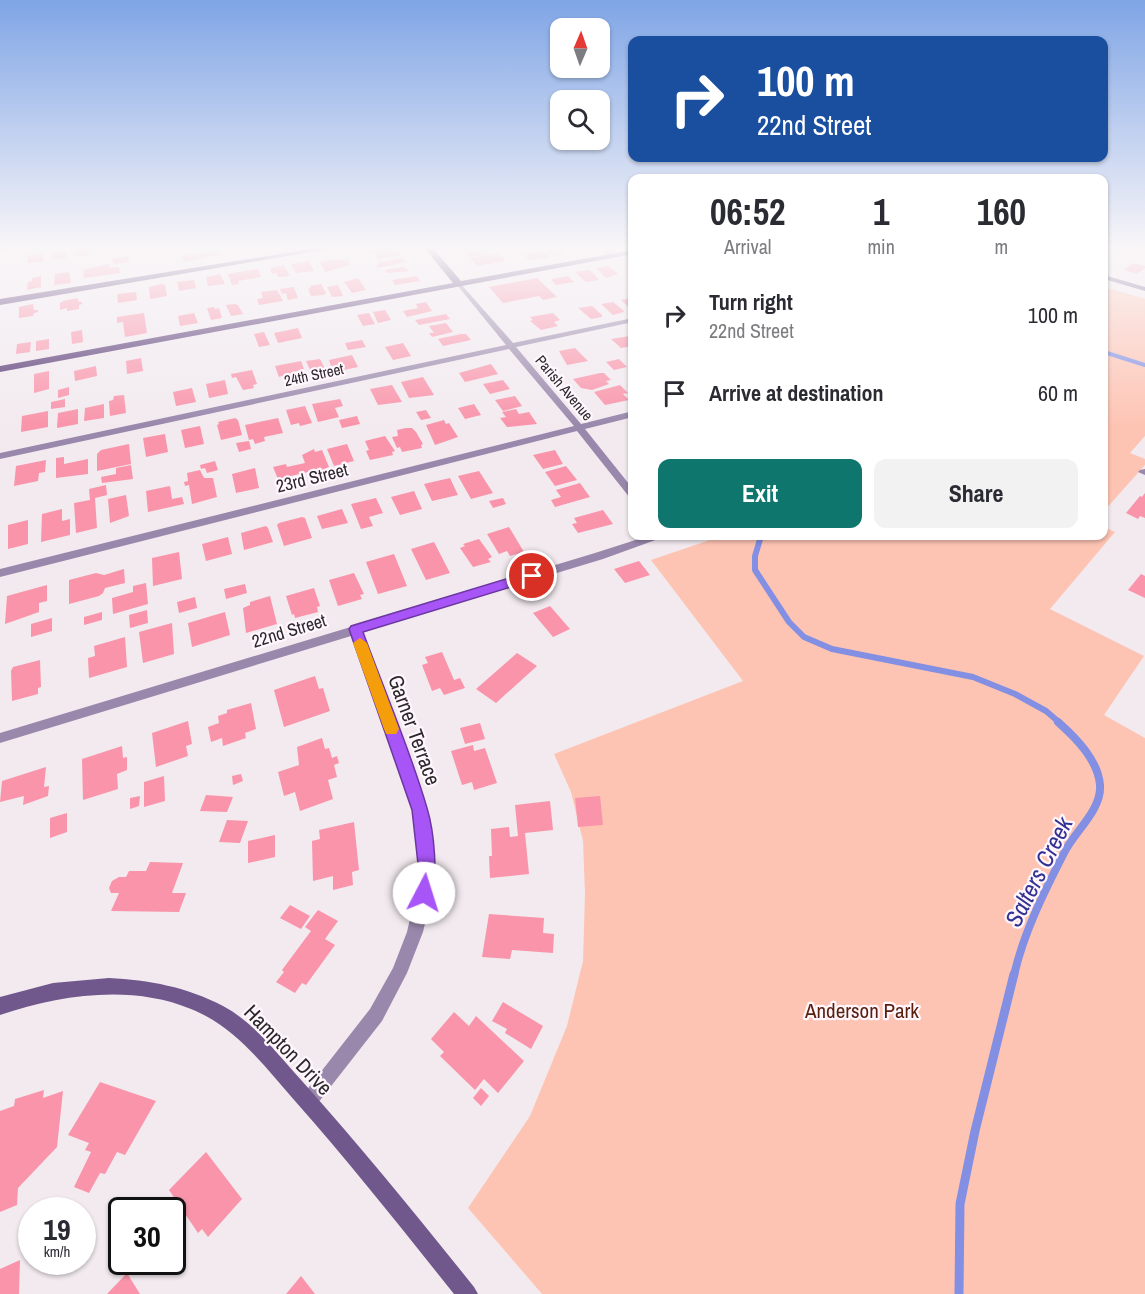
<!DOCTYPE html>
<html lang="en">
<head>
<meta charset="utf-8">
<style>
  :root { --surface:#fff; --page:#f2f2f3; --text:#2b2b33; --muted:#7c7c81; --accent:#0f766e }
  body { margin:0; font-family:"Archivo Narrow",sans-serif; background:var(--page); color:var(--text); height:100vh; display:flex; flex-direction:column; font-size:22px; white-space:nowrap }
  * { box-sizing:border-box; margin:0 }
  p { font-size:20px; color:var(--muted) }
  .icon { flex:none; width:33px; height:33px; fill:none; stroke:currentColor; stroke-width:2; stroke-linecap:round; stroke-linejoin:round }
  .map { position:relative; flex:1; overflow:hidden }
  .sheet { position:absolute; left:628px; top:174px; width:480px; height:366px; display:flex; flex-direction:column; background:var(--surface); border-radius:12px; box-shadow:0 2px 4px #0004 }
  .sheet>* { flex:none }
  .top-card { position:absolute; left:628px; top:36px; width:480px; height:126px; border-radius:12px; box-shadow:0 2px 4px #0004; background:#1a4fa0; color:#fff; overflow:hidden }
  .needle { width:39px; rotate:2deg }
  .controls { position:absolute; left:550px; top:18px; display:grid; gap:12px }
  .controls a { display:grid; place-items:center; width:60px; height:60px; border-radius:12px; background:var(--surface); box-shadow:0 2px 4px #0004; font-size:30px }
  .speed { position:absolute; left:18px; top:1197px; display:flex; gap:12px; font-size:30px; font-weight:700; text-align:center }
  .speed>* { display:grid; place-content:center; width:78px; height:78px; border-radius:50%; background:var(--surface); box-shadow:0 2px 4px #0004; line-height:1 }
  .speed small { font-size:15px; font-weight:400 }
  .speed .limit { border:3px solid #111; border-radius:9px; background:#fff; color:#111 }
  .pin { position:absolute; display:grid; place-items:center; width:51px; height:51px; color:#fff; margin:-26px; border:3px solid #fff; border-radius:50%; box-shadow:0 2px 6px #0007 }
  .me { position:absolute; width:66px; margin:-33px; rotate:5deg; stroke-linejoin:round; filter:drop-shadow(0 0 4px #0008) }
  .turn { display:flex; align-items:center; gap:21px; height:126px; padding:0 30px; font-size:27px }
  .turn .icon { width:78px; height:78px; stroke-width:2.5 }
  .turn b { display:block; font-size:42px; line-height:51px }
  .eta { display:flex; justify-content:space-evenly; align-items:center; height:102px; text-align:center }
  .eta b { font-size:36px; font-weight:700; line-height:42px }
  .cta { display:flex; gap:12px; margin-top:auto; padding:12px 30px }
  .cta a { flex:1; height:69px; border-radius:12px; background:var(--accent); color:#fff; font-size:24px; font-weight:700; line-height:69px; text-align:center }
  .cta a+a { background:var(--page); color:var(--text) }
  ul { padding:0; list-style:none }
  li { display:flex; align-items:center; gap:18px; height:78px; padding:0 30px }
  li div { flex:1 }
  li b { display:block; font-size:22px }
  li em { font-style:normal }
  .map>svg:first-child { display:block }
</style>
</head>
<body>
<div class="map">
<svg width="1145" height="1294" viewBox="0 0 1145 1294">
  <rect width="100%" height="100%" fill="#f2eaef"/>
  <path fill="#fec4b3" d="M 1104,287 L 1145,299 L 1145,436 L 1130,453 L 1145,459 L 1145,465 L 1104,511 Z
    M 1104,527 L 1115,532 L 1050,609 L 1144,656 L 1104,715 L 1145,738 L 1145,1294 L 542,1294 L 468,1208 L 530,1116 L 567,1026 L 583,961 L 585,894 L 583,841 L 571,792 L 554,754 L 743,681 L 651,560 L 710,540 L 707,536 L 1104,536 Z"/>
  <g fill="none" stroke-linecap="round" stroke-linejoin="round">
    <path stroke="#828fe2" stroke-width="4" d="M 1104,352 L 1145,365"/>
    <path stroke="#828fe2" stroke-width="6" d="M 761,536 L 755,556 L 755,570 L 789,622 L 804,637 L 832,649 L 973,677 L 1015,694 L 1046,711 L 1060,723"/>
    <path stroke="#828fe2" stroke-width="8" d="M 1014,975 C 1024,932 1044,892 1064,853 C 1074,832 1102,810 1100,785 C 1098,760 1076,738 1058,722"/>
    <path stroke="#828fe2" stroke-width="9" d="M 959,1294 L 960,1204 L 975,1131 L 1014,974"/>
  </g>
  <path fill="#f994aa" d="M 237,245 L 261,245 L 263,249 L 240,252 Z
    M 385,245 L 393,245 L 397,250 L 385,253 L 398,251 L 402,255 L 378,259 L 375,255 L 380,252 L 371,254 L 368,250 Z
    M 558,245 L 566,252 L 561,253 L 563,254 L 554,256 L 544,247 Z
    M 89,246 L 89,256 L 74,255 L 74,248 Z
    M 67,249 L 67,258 L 52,259 L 52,252 Z
    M 486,249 L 489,253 L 469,257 L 465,253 Z
    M 218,251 L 219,255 L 184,262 L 182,256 Z
    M 544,251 L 550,257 L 529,260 L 524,255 Z
    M 43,253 L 43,262 L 27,263 L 28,255 Z
    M 498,253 L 506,261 L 478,266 L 470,258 Z
    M 128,256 L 129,262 L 114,264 L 112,259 Z
    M 403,258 L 406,262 L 378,268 L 376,266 L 380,262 Z
    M 333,260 L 348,260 L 350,265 L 325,272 L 320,262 Z
    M 309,261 L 314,271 L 296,273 L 291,264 Z
    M 1133,263 L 1145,266 L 1145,268 L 1137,274 L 1124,270 Z
    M 109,264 L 109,268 L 119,267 L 120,273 L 84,278 L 83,270 Z
    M 284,265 L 290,276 L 278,277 L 276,273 L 272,274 L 270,268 Z
    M 607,266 L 610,267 L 618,274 L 606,278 L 596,268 Z
    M 403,267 L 410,271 L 387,273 L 385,270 Z
    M 258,269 L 261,277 L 238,281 L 239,284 L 232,285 L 228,274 Z
    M 588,270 L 591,271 L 599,280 L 586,282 L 575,272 Z
    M 69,272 L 71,283 L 54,285 L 55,274 Z
    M 220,274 L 225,284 L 208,286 L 206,277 Z
    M 41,276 L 41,287 L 27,290 L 28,282 L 32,281 L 32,278 Z
    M 417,276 L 420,281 L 395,285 L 392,280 Z
    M 568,276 L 574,282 L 556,285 L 551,279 Z
    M 358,278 L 366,290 L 352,293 L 344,282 Z
    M 537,278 L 557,297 L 543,300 L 539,296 L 503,303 L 489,287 Z
    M 194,280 L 196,288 L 179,291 L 177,282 Z
    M 162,284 L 165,285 L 167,296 L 150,299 L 149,287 Z
    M 321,284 L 326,293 L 324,295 L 311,296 L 308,289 L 311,288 L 310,286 Z
    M 338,285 L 343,296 L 332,297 L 327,287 Z
    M 294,287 L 298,298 L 288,300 L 286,293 L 282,294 L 280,289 Z
    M 277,290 L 283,301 L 259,305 L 257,299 L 263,298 L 261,292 Z
    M 136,292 L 137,300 L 118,303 L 117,294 Z
    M 77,298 L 79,302 L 82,302 L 82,304 L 79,305 L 79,309 L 67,311 L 67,308 L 60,310 L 60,303 L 63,301 Z
    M 632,298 L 633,299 L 633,311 L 621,300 Z
    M 426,302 L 432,311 L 407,317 L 403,311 L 418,308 L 416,304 Z
    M 613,302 L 623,310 L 624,312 L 613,315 L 601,304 Z
    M 33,304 L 34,310 L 38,310 L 38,312 L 34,313 L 33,316 L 19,318 L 19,307 Z
    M 235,304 L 238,305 L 243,314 L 231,316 L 226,305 Z
    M 592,306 L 602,315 L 602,317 L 591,319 L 578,308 Z
    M 214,307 L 215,309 L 219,308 L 222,318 L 211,320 L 207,308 Z
    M 385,310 L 391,320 L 378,323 L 373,312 Z
    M 144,313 L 147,333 L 125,337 L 123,322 L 117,323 L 117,317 Z
    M 194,313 L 198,323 L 180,326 L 178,316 Z
    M 369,313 L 375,324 L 363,326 L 357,315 Z
    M 553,313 L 560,320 L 554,322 L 558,326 L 541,330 L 530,321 L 533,320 L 530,317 Z
    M 446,314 L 450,319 L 419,325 L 415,320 Z
    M 446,323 L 453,332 L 432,337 L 429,333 L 434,333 L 429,326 Z
    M 298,328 L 302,338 L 278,343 L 274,333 Z
    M 82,330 L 83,342 L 72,344 L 71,332 Z
    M 264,332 L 270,345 L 259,347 L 254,334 Z
    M 461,334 L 466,334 L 471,340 L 443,346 L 438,339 Z
    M 630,336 L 633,339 L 633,346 L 621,348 L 611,339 Z
    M 49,339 L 49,349 L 36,351 L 36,341 Z
    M 362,340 L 366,347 L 348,350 L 345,343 Z
    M 31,342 L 30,352 L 16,354 L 17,344 Z
    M 403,343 L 411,356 L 393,360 L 385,347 Z
    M 575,348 L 588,361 L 567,365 L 559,351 Z
    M 352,355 L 358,367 L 339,371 L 337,365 L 331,366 L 329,360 Z
    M 141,358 L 143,371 L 127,374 L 126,361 Z
    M 320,359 L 327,373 L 313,376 L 306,361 Z
    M 619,359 L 627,367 L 614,370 L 606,362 Z
    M 301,361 L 304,369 L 279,377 L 275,366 Z
    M 491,364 L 498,374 L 465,382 L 459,373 Z
    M 96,366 L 97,376 L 75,381 L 74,371 Z
    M 252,370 L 257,384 L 253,385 L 254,388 L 243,390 L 236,377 L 232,378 L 231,374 Z
    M 49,371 L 49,389 L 34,393 L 34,374 Z
    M 600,373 L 604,373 L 611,380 L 606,381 L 609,384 L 592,390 L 581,388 L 573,379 Z
    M 423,377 L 434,395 L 409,398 L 401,382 Z
    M 225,380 L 228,394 L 209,398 L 206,384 Z
    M 503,380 L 510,389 L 490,394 L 483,384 Z
    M 392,385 L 402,402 L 378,405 L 370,389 Z
    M 620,385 L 628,393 L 623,394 L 629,400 L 605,405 L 594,392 Z
    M 69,387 L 69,395 L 58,398 L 58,390 Z
    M 192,388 L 196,402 L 176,406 L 173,392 Z
    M 124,395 L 126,413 L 110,416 L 109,401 L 113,400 L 114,396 Z
    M 515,396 L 522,406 L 503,411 L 495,400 Z
    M 65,399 L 65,407 L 51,409 L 51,402 Z
    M 340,399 L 343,406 L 335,408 L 339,417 L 318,422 L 312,404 Z
    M 104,404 L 104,418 L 84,421 L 85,408 Z
    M 474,404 L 481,415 L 465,419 L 458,408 Z
    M 305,406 L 312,423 L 300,426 L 299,423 L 291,425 L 286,410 Z
    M 78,409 L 78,424 L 57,428 L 58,413 Z
    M 516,409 L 519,414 L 529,412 L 537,424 L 507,427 L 500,418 L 506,417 L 502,412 Z
    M 426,410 L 431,418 L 421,420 L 416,412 Z
    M 48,411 L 48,427 L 21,432 L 22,416 Z
    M 357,416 L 360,424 L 342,428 L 339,420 Z
    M 235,418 L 238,420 L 242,435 L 221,440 L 217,425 L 219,424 L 218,422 Z
    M 278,418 L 283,433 L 264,437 L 265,441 L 255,444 L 253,439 L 249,440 L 245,425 Z
    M 444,420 L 446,424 L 449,423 L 458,437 L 435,445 L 426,425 Z
    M 200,426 L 204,444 L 185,448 L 181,430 Z
    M 406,428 L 412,428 L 416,432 L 423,444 L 421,445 L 422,448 L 402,452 L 400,447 L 397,448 L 392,437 L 398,436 L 397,430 Z
    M 165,434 L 168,452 L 146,457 L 143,438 Z
    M 385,436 L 395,451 L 392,452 L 393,455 L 370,460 L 366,451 L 369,450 L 365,441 Z
    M 249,441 L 251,449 L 239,452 L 236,443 Z
    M 129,444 L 131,464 L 97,471 L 97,454 L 101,450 Z
    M 347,444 L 354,461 L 334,466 L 327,449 Z
    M 314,449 L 315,452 L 322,450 L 329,467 L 324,469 L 325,471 L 315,473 L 314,471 L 308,472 L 278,479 L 273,467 L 286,464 L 287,467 L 305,463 L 302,455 Z
    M 555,450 L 563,464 L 543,469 L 533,455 Z
    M 64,457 L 64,464 L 88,459 L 88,474 L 56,478 L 56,458 Z
    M 46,460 L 45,472 L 39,473 L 38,481 L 14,486 L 16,466 Z
    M 215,461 L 218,470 L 207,473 L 205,468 L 201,469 L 200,465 Z
    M 131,465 L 133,479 L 102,483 L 101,477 L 116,474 L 116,468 Z
    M 566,466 L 577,480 L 555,486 L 545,472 Z
    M 255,468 L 259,488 L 236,493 L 232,474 Z
    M 200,470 L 204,478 L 213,478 L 217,497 L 192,504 L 189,485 L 185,486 L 184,482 L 188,481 L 187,473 Z
    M 479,471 L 493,493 L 471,499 L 458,476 Z
    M 450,478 L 458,495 L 432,501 L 424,484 Z
    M 580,483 L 590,497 L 555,507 L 551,500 L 561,497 L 556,490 Z
    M 106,485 L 107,495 L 95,498 L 97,528 L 76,533 L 74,503 L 90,500 L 89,489 Z
    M 170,486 L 172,499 L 182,497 L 184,504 L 148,512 L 146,491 Z
    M 414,491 L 422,509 L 400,515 L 391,497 Z
    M 1145,493 L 1145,518 L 1140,516 L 1138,519 L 1126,513 L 1140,496 L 1142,497 Z
    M 126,495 L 129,516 L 110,523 L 108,499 Z
    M 376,498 L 383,513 L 369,517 L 373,526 L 361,529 L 351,504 Z
    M 503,498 L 506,504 L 493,508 L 489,501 Z
    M 62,509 L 62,521 L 70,519 L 70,535 L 41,542 L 42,514 Z
    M 342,509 L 348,523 L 322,529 L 317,516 Z
    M 603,510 L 613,524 L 578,533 L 572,524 L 577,523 L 574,518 Z
    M 302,517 L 305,518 L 312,538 L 284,546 L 277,525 L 279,523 Z
    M 28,520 L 28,544 L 8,549 L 8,525 Z
    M 266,526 L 268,528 L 273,542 L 244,550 L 241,533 Z
    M 509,527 L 524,552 L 510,556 L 507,551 L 499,554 L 487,534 Z
    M 228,537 L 232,554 L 206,561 L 202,544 Z
    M 479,539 L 492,557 L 488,559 L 491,562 L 473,567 L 460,548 L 465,546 L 463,544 Z
    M 434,542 L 450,573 L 426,580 L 411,549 Z
    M 179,552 L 182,579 L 153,586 L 152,558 Z
    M 394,554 L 407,586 L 378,594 L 366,562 Z
    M 639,561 L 650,575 L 625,583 L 614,569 Z
    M 124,569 L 125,583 L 105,588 L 103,593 L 99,596 L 69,604 L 69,580 L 96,573 L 104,575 Z
    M 354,573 L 364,594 L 360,595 L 362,599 L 338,606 L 329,580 Z
    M 1141,574 L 1145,576 L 1145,598 L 1128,590 Z
    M 146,583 L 148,604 L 113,614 L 112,598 L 133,592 L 133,586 Z
    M 245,584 L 247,593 L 226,599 L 224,589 Z
    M 47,585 L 47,601 L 39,603 L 39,612 L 5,624 L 7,596 Z
    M 314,588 L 320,606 L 317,607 L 318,612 L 295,618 L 294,614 L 292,615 L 286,596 Z
    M 270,596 L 277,624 L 246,633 L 243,608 L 250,605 L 250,602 Z
    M 195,597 L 197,608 L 179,613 L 177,602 Z
    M 550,606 L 570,629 L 553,637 L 533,613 Z
    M 147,610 L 148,623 L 130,628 L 129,615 Z
    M 102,612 L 102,620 L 84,625 L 84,617 Z
    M 225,612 L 230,635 L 192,647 L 188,623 Z
    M 52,618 L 52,631 L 31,637 L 31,624 Z
    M 172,623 L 174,654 L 143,663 L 139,632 Z
    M 125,637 L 127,667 L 89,678 L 88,658 L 95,656 L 94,646 Z
    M 442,652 L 454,680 L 460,678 L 465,688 L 444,695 L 440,688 L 432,691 L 422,665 L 428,663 L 425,657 Z
    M 517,653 L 537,666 L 496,703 L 476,689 Z
    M 40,660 L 41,687 L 38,688 L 38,694 L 12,701 L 11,671 L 13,667 Z
    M 315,676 L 319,689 L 323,688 L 330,711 L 284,727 L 274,690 Z
    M 251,703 L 256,729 L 245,733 L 246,738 L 223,746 L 222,738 L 211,742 L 208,727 L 219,723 L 218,716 L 227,713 L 227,710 Z
    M 188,721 L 192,744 L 186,746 L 188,756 L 156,767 L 152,733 Z
    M 480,723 L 485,739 L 465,744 L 460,728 Z
    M 322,738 L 325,749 L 329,748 L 332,758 L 337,756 L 339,763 L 334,765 L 337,777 L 328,780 L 333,799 L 300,811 L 295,792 L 284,796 L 278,772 L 299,765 L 297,747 Z
    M 473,745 L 474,751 L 485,748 L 497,783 L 474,790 L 472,782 L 462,785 L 451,751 Z
    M 122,746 L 123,758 L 127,757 L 127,770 L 117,774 L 118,789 L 83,800 L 82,759 Z
    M 46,767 L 44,787 L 49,786 L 48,796 L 23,805 L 24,796 L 0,802 L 2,781 Z
    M 241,774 L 243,781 L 233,785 L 232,776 Z
    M 164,776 L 165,801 L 144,807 L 144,782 Z
    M 206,795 L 233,797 L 227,812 L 200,811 Z
    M 140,796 L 139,806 L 130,809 L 130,798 Z
    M 600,796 L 603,825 L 578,827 L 575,798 Z
    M 550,801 L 553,830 L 525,833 L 529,874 L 490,878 L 489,856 L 492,856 L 491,829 L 509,827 L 510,837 L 518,836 L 515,805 Z
    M 67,813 L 67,832 L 50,838 L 50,818 Z
    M 227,820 L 248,821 L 240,843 L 219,842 Z
    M 354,822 L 359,870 L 352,872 L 353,885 L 333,890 L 333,876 L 313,881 L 312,841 L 320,839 L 319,830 Z
    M 275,835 L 275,857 L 248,863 L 248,841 Z
    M 150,862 L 183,863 L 172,893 L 186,893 L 179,912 L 111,911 L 119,893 L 111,893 L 109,888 L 112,881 L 119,877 L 126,877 L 129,871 L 146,871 Z
    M 290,905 L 310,916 L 301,929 L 280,918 Z
    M 318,910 L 338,921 L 325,939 L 335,945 L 306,985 L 302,983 L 295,993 L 276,982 L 284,972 L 282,970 L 311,931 L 305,927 Z
    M 489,914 L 544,918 L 543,933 L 554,934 L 553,953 L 512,950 L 510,959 L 482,957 Z
    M 503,1002 L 543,1026 L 531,1049 L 505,1033 L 507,1029 L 492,1021 Z
    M 454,1012 L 469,1026 L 476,1016 L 524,1061 L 498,1093 L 484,1079 L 475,1090 L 440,1056 L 444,1052 L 431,1039 Z
    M 100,1082 L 156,1101 L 125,1155 L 117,1152 L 105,1174 L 100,1173 L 89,1193 L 74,1187 L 91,1152 L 85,1150 L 89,1143 L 68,1135 Z
    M 481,1088 L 489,1096 L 481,1106 L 473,1098 Z
    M 44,1090 L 43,1098 L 63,1091 L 57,1147 L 18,1188 L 17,1205 L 0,1212 L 0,1111 L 14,1106 L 15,1099 Z
    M 206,1152 L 242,1199 L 208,1237 L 202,1229 L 198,1233 L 169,1190 Z
    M 20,1260 L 19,1294 L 0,1294 L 0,1269 Z
    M 127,1273 L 140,1294 L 107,1294 Z
    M 301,1276 L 315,1294 L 286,1294 Z"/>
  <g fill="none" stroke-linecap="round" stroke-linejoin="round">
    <path fill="#9988ac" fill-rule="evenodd" d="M 595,245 L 601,245 L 615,256 L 610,257 Z"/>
    <path fill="#9988ac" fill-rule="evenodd" d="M 459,282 L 513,343 L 633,318 L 633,322 L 516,347 L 581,424 L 633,411 L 633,417 L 585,429 L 633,489 L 633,499 L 630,498 L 577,431 L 0,577 L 0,569 L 574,426 L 509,349 L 0,459 L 0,453 L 506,345 L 457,285 L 457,283 Z
      M 1145,469 L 1145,475 L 1138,472 L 1140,470 Z
      M 648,536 L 662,536 L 661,538 L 603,559 L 362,632 L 427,810 L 435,864 L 432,893 L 423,932 L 407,973 L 382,1021 L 314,1108 L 308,1111 L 302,1108 L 299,1102 L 302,1096 L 370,1009 L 393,968 L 407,932 L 416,893 L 419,864 L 413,810 L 351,636 L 0,743 L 0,733 L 595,553 Z"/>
    <path fill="#71588c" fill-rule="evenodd" d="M 20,245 L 35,245 L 0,251 L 0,247 Z
      M 1104,275 L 1145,287 L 1145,291 L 1104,279 Z
      M 109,978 C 149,980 187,987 223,1006 C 255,1023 278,1055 302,1081 C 362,1148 418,1217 474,1287 L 478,1294 L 454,1294 C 402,1229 350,1163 295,1101 C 264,1066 236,1027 191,1009 C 130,984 60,995 0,1015 L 0,997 L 53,983 Z"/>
    <path fill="#553673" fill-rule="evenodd" d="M 336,245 L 352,245 L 0,305 L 0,299 Z
      M 422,245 L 430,245 L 461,281 L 633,250 L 633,254 L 0,372 L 0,366 L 453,283 Z"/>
  </g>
  <linearGradient id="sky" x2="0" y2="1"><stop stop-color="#7fa5e6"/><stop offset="0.58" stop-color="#f9f6f8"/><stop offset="1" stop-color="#f9f6f8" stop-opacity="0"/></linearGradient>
  <rect width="1145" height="426" fill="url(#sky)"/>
  <path fill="#a855f7" stroke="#6d37a1" stroke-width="1.5" d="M 532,571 L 539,576 L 537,579 L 363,632 C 384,690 410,749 427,808 C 434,831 439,878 430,899 L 424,901 L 418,899 L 415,893 L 418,864 L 412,810 L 349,629 L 351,626 Z"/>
  <path fill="#f59e0b" d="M 360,638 L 367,643 L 399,729 L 396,734 L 386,734 L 384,729 L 353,643 Z"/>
  <g text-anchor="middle" stroke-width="4.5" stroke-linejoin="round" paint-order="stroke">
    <g font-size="15" fill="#2b282a" stroke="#fff7fd">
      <text transform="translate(314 375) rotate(-12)" y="5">24th Street</text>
      <text transform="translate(564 388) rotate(50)" y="5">Parish Avenue</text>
    </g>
    <g font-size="18" fill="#2b282a" stroke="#fff7fd">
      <text transform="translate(312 478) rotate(-14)" y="6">23rd Street</text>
      <text transform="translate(289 631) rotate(-17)" y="6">22nd Street</text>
    </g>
    <g font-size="21" fill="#2b282a" stroke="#fff7fd">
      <text transform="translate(414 730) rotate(70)" y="7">Garner Terrace</text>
      <text transform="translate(288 1050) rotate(46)" y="7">Hampton Drive</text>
    </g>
    <g font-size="21" fill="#591e0c" stroke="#fff7fd">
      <text x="862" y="1018">Anderson Park</text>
    </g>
    <g font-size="24" font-style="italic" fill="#313292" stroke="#fff7fd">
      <text transform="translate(1039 872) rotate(-63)" y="8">Salters Creek</text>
    </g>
  </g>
</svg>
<div class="controls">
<a><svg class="needle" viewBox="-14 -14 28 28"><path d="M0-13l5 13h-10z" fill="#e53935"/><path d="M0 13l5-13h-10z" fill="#7c7c81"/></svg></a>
<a><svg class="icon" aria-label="search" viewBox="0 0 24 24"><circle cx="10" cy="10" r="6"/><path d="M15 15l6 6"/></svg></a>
</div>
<div class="speed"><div>19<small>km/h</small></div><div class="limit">30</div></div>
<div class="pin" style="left:532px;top:576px;background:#d93025"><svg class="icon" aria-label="arrive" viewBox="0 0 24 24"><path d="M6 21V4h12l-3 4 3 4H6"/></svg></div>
<svg class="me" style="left:424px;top:893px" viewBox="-20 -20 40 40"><circle r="19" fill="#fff"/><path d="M0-13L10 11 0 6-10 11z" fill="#a855f7"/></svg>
<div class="top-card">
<div class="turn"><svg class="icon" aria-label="right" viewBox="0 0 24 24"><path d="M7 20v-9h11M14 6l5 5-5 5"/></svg><div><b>100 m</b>22nd Street</div></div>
</div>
<section class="sheet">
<div class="eta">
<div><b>06:52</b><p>Arrival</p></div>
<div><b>1</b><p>min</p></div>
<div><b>160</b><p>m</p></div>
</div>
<ul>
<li><svg class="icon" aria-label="right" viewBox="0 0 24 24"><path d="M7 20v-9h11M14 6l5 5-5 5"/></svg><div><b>Turn right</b><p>22nd Street</p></div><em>100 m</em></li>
<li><svg class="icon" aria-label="arrive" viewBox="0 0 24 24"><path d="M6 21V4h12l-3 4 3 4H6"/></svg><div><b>Arrive at destination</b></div><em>60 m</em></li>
</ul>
<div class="cta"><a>Exit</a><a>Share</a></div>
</section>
</div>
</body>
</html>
